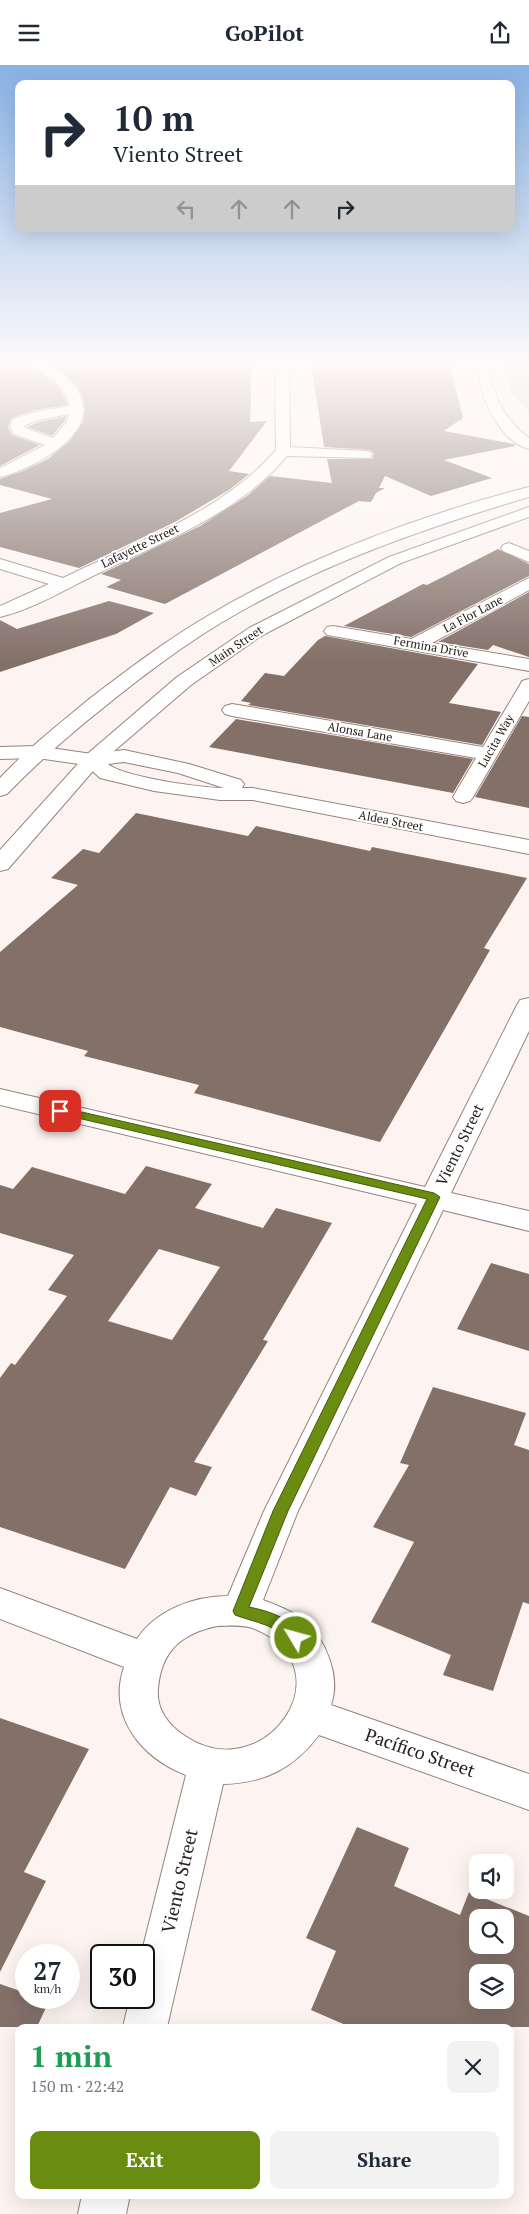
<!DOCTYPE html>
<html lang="en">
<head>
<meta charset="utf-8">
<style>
  :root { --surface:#fff; --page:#f2f2f3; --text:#1f2937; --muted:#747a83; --accent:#6a8c11 }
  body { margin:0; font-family:"PT Serif",serif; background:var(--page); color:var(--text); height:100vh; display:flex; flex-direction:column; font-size:19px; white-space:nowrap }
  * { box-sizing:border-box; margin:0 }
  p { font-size:16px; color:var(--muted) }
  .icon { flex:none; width:28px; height:28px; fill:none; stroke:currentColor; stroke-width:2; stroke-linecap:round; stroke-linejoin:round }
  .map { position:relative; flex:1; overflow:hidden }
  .side { position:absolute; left:15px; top:1959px; width:499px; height:175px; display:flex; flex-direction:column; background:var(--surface); border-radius:10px; box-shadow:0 5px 20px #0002 }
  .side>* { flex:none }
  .banner { position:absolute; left:15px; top:15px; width:500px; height:152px; border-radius:10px; box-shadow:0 5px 20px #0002; background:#fff; color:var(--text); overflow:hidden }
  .buttons { position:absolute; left:469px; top:1789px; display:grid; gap:10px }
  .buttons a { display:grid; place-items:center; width:45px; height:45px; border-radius:10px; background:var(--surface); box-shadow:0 5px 20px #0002; font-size:25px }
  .speed { position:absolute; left:15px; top:1879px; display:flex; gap:10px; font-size:25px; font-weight:700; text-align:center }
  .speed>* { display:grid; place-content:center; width:65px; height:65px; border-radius:50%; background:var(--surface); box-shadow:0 5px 20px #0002; line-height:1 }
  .speed small { font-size:12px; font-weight:400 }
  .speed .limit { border:2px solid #111; border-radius:8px; background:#fff; color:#111 }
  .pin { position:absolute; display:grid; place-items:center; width:42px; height:42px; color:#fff; margin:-21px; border-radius:10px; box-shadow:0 2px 8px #0006 }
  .me { position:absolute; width:55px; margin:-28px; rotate:307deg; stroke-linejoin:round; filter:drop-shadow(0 0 4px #0008) }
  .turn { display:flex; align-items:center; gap:18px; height:105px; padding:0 15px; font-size:22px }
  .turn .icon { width:65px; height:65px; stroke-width:2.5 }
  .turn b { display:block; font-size:35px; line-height:42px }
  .lanes { display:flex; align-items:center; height:48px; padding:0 15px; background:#0003; justify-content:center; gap:25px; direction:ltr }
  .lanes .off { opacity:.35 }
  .round { display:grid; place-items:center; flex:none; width:52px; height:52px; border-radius:10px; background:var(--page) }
  .overview { display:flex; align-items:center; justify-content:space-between; height:85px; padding:0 15px }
  h1 { font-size:30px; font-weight:700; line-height:38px; color:#1e9e55 }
  .cta { display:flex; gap:10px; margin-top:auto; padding:10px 15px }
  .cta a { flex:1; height:58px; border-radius:10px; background:var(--accent); color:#fff; font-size:20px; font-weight:700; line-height:58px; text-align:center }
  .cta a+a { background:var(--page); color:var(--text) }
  header { display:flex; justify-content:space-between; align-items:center; height:65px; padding:0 15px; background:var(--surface); font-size:22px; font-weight:700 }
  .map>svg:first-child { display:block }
</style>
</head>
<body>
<header><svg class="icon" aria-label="menu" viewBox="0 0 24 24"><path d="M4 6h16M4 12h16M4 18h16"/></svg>GoPilot<svg class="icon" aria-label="share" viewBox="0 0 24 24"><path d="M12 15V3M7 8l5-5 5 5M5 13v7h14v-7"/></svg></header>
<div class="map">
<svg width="529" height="2149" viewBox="0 0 529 2149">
  <rect width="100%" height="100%" fill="#fdf4f1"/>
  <path fill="#c2d7b2" d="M 503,297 L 529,297 L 529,347 L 510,326 Z"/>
  <path fill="#837069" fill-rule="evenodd" d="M 0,297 L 23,297 L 55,317 L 64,330 L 68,340 L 35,345 L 12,353 L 8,362 L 12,370 L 40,380 L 0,401 Z
    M 40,297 L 252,297 L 250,357 L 267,356 L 229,406 L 249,409 L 229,425 L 175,457 L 79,503 L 0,482 L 0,448 L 52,434 L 0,420 L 0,414 L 23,406 L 48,394 L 69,377 L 83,357 L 85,345 L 83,333 L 78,322 L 60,305 Z
    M 311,297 L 449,297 L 463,353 L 444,366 L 514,379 L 515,381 L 444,395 L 492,413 L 431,431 L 385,411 L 379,423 L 385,423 L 376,428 L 371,437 L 359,436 L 165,539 L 106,522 L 121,515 L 101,509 L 200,461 L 247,431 L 270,411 L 332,418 L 327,394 L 372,394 L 374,389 L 370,385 L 324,382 Z
    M 66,351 L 65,356 L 52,371 L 27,362 L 39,357 Z
    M 498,484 L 529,499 L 529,511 L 411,572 L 344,561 L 423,519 L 427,520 Z
    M 529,527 L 529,592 L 493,580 L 488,585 L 438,577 Z
    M 109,536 L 154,548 L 116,569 L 0,607 L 0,555 L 17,564 Z
    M 325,571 L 478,599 L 449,638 L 501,647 L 482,680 L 248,640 L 251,638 L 241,636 L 265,608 L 284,611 L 318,575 Z
    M 522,651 L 529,652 L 529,743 L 475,732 Z
    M 236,654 L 473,694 L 453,728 L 209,682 Z
    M 136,748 L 248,771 L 256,761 L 370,786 L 372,782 L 527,813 L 484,883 L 490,885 L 380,1077 L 194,1028 L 199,1020 L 84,991 L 88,986 L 0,962 L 0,887 L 78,820 L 51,813 L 83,784 L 99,788 Z
    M 146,1101 L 212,1119 L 195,1143 L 263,1163 L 276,1143 L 332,1158 L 263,1275 L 268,1276 L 194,1397 L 212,1402 L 196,1431 L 170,1422 L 125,1504 L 0,1462 L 0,1313 L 11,1298 L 15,1300 L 67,1231 L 48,1225 L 74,1190 L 0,1168 L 0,1120 L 13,1124 L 32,1102 L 125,1129 ZM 159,1184 L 220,1202 L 172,1275 L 108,1256 Z
    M 491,1198 L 529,1209 L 529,1286 L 457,1264 Z
    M 433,1322 L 526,1348 L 514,1380 L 529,1385 L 529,1539 L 523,1537 L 493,1626 L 443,1610 L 451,1590 L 371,1557 L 414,1477 L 373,1462 L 409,1400 L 400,1398 Z
    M 0,1653 L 89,1684 L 24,1807 L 46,1816 L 0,1907 Z
    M 357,1762 L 409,1783 L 394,1821 L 460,1850 L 469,1827 L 529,1851 L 529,1962 L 350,1962 L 311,1945 L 336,1886 L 306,1873 ZM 478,1852 L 505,1852 L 505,1880 L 478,1880 ZM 478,1908 L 505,1908 L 505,1935 L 478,1935 Z
    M 0,1919 L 26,1928 L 26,1932 L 38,1932 L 49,1936 L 37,1962 L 0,1962 Z"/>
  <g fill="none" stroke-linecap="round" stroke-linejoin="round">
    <g stroke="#98837c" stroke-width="2">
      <path id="street" d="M 25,297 C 53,294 94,325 81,357 C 71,383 26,406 0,412 L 0,403 L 45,380 L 14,369 L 10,361 L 14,354 L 35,347 L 70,341 L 66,329 L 56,316 ZM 69,349 L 67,357 L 53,373 L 25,363 L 24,361 L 38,355 Z
        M 280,297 L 292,297 L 289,315 L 290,382 L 365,386 L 370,387 L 372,390 L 370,393 L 287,391 C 238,449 164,476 97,509 C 66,524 34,544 0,552 L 0,541 L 49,519 L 0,504 L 0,494 L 63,513 C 134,478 223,447 276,385 L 275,315 Z
        M 477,297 L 489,297 C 491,328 504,354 529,373 L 529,384 C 497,376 478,326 477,297 Z
        M 509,478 L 529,486 L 529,497 L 503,486 L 501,483 L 503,480 Z
        M 529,513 L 529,525 L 432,578 L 529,594 L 529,606 L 333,571 L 327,570 L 324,566 L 327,562 L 333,561 L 411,574 Z
        M 529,614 L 529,636 L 473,732 L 470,736 L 463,738 L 456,736 L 453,732 L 476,693 L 232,651 L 225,649 L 222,645 L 225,641 L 232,639 L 483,682 L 520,620 L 522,616 Z
        M 37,681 L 92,689 L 124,685 L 189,699 L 241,715 L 244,719 L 242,723 L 253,723 L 529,775 L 529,789 L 253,735 L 220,735 L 154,726 L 100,713 L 86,700 L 37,693 L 0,694 L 0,682 ZM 124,697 L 178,708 L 224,723 C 202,723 123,712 108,699 Z
        M 529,933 L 529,966 L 451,1128 L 529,1146 L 529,1166 L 443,1145 L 298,1446 L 263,1535 C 276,1540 293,1546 304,1556 C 326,1574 341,1612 331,1640 L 529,1709 L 529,1745 L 319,1670 C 294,1703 265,1718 223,1719 L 167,1962 L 123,1962 L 130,1932 L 144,1932 L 144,1890 L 141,1890 L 186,1710 C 142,1693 107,1652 124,1602 L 0,1554 L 0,1523 L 137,1574 C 156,1545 194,1531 228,1531 L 264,1446 L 417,1139 L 0,1040 L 0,1024 L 425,1122 L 517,940 L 520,935 ZM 217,1561 C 229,1561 244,1559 255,1564 C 349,1603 265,1725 185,1671 C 169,1661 156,1644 158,1624 C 161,1587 180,1569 217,1561 Z
        M 82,2130 L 130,2130 L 126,2149 L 78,2149 Z"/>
    </g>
    <g stroke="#98837c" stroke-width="2">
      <path id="secondary" d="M 529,422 L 529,432 C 422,464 315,501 219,559 C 178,584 140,613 103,643 C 69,670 37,698 7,729 L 0,731 L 0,713 C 27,684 58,660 88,635 C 126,606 165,576 206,552 C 303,494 420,450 529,422 Z
        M 529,442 L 529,452 L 401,498 L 261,571 L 191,620 L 99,699 L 8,804 L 0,806 L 0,785 L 85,691 L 177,612 L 249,563 L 389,492 Z"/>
    </g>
    <use href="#street" fill="#fff" fill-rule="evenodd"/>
    <use href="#secondary" fill="#fff" fill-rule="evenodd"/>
  </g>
  <linearGradient id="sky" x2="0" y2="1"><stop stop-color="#87b2e4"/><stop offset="0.5" stop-color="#fefaf9"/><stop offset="1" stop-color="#fefaf9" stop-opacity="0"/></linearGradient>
  <rect width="529" height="597" fill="url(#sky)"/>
  <path fill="#6a8c11" stroke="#455b0b" d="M 60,1042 L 434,1128 L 440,1132 L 288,1446 L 249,1542 C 269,1546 294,1554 304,1573 L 301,1577 C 291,1581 288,1573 281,1568 C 266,1558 251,1556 235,1550 L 233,1546 L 273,1446 L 427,1134 L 56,1048 L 56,1043 Z"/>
  <g text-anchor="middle" stroke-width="4.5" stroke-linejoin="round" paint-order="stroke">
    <g font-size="12" fill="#29211e" stroke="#fff">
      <text transform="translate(140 481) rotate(-26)" y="4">Lafayette Street</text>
      <text transform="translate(473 549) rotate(-28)" y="4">La Flor Lane</text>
      <text transform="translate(236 581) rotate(-34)" y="4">Main Street</text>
      <text transform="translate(431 582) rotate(10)" y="4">Fermina Drive</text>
      <text transform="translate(360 667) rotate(10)" y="4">Alonsa Lane</text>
      <text transform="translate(496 676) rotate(-60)" y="4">Lucita Way</text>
      <text transform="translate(391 756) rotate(11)" y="4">Aldea Street</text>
    </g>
    <g font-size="15" fill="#29211e" stroke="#fff">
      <text transform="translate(460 1080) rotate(-64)" y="5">Viento Street</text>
    </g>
    <g font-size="18" fill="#29211e" stroke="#fff">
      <text transform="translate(420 1688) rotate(19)" y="6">Pacífico Street</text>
      <text transform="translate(180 1816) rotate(-77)" y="6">Viento Street</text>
    </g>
  </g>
</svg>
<div class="buttons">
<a><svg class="icon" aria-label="sound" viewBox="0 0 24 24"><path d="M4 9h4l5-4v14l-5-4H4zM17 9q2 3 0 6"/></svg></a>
<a><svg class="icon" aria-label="search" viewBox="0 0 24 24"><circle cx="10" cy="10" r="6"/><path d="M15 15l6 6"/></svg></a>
<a><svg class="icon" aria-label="layers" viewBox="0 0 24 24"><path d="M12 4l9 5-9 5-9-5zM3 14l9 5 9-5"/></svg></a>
</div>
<div class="speed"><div>27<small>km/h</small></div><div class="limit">30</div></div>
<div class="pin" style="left:60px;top:1046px;background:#d93025"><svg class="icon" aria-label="arrive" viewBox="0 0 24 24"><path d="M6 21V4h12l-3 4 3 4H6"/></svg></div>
<svg class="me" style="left:296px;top:1573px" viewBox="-20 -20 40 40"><circle r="17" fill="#6a8c11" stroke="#fff" stroke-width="3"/><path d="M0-11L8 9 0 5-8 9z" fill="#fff"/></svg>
<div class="banner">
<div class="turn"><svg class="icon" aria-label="right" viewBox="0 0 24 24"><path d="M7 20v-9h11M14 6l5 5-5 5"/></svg><div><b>10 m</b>Viento Street</div></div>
<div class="lanes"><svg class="icon off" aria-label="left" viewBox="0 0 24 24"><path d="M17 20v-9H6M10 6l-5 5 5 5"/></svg><svg class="icon off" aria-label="ahead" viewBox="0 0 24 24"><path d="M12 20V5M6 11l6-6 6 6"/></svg><svg class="icon off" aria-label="ahead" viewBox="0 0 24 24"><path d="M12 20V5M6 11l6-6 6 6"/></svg><svg class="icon" aria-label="right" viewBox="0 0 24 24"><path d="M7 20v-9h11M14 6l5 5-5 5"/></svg></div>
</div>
<section class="side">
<div class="overview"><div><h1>1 min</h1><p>150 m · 22:42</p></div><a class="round"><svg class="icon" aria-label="close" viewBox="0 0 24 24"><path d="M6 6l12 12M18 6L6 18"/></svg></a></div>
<div class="cta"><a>Exit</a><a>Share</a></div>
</section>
</div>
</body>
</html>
